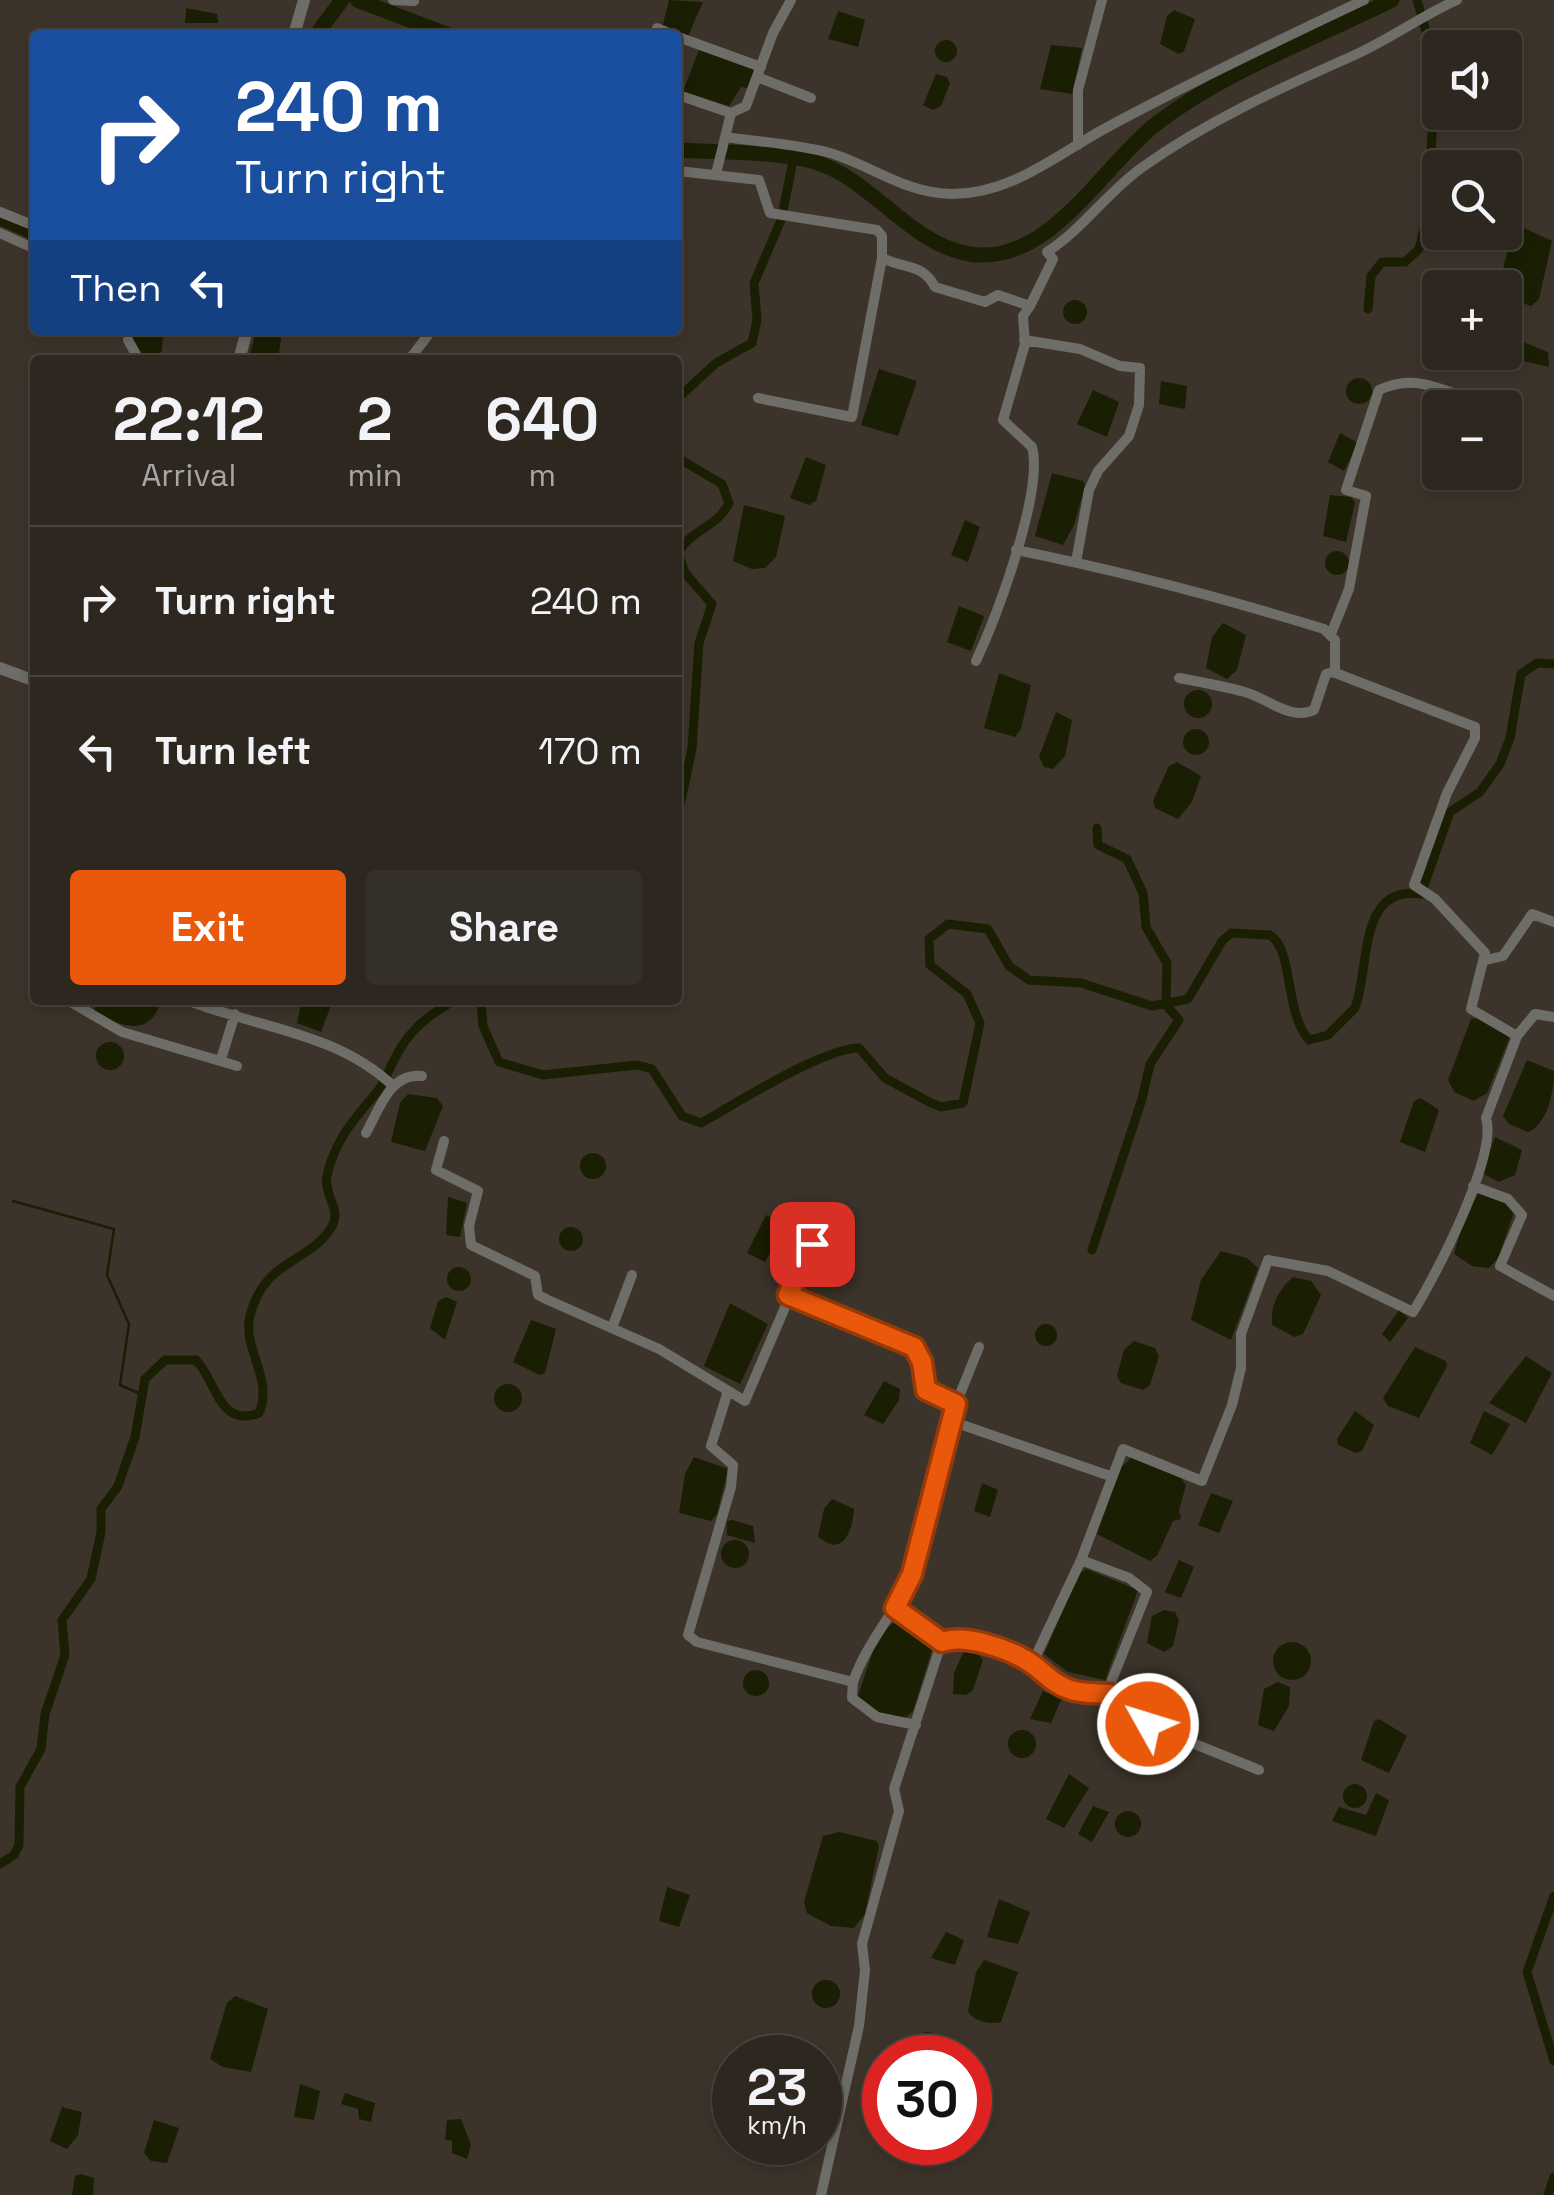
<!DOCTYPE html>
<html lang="en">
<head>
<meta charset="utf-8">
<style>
  :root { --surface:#2d2720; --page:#352f29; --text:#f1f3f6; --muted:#a7a5a5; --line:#48443e; --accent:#ea580c }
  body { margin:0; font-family:"Space Grotesk",sans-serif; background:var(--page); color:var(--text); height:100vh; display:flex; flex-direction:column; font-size:38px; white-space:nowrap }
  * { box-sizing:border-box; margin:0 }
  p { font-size:32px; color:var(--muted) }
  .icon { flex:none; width:55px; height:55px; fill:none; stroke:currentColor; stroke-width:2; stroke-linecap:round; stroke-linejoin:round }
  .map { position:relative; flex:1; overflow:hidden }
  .side { position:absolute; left:30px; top:355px; width:652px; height:650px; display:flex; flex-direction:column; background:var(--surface); border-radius:10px; box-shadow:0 5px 15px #0003,0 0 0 2px var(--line) }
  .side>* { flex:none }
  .top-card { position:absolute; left:30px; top:30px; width:652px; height:305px; border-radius:10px; box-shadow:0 5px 15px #0003,0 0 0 2px var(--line); background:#1a4fa0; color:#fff; overflow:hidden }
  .buttons { position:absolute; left:1422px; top:30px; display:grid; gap:20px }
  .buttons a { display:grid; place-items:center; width:100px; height:100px; border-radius:10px; background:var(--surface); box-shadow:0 5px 15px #0003,0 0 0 2px var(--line); font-size:50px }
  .speed { position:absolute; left:712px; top:2035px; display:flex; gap:20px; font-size:50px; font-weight:700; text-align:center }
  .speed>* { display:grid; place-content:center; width:130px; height:130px; border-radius:50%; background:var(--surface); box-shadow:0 5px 15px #0003,0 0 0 2px var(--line); line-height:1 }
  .speed small { font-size:25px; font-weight:400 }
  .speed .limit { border:15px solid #d22; background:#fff; color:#111 }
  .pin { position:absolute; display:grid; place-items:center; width:85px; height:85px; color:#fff; margin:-42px; border-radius:20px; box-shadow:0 5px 15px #0006 }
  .me { position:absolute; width:110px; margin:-55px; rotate:309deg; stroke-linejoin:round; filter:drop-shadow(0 0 8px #0008) }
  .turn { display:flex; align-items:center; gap:35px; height:210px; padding:0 40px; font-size:45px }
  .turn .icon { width:130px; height:130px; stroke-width:2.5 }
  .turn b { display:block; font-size:70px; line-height:85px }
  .then { display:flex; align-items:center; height:95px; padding:0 40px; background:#0003; gap:20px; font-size:38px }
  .eta { display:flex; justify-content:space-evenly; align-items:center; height:170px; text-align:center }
  .eta b { font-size:60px; font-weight:700; line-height:70px }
  .action { display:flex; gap:20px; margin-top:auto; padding:20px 40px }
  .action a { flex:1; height:115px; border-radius:10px; background:var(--accent); color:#fff; font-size:40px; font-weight:700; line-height:115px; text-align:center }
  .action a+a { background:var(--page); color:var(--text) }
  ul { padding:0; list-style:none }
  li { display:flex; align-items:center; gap:30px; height:150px; padding:0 40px; border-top:2px solid var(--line) }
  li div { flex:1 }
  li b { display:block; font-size:38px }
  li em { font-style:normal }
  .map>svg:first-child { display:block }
</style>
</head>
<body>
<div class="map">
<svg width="1554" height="2195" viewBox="0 0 1554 2195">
  <rect width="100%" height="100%" fill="#3c342b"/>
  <path fill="#1a1e02" d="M 669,0 L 703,2 L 688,36 L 662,28 Z
    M 186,8 L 217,14 L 218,23 L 185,23 Z
    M 1174,10 L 1195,19 L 1184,51 L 1179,54 L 1160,44 L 1167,16 Z
    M 838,11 L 865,20 L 858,47 L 828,39 Z
    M935 51a11 11 0 1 1 22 0a11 11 0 1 1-22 0Z
    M 1051,45 L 1082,48 L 1072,94 L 1040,89 Z
    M 699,50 L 755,69 L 749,88 L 741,87 L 729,106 L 683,91 Z
    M 936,74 L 947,77 L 950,83 L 941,106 L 933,110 L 923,105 Z
    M 1522,227 L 1552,241 L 1539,299 L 1531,306 L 1505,297 L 1505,288 L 1498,287 L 1510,243 Z
    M1063 312a12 12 0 1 1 24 0a12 12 0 1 1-24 0Z
    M 132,330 L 163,330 L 162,351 C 155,360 142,355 134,349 Z
    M 257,330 L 281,338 L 278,360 L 248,360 Z
    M 1518,340 L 1548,352 L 1549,367 L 1514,359 Z
    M 879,369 L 917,381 L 898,436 L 861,425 Z
    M1346 391a13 13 0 1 1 26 0a13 13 0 1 1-26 0Z
    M 1161,381 L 1187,386 L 1185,409 L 1159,404 Z
    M 1093,390 L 1119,402 L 1107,437 L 1077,424 Z
    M 1340,433 L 1358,443 L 1344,471 L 1328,462 Z
    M 806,457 L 826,465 L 816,501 L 809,505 L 790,498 Z
    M 1052,473 L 1083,481 L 1085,486 L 1074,525 L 1063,545 L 1035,536 Z
    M 1330,495 L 1351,497 L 1355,503 L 1346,542 L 1323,536 Z
    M 744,505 L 785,516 L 776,557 L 765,568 L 752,569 L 733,561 Z
    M 965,520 L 980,527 L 968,562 L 951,555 Z
    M1325 563a12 12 0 1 1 24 0a12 12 0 1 1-24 0Z
    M 959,606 L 984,616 L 971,651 L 947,642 Z
    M 1223,623 L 1246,635 L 1237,670 L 1227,679 L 1206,668 L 1212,637 Z
    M 999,673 L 1031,685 L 1021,729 L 1015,737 L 984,728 Z
    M1184 704a14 14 0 1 1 28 0a14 14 0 1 1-28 0Z
    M 1056,712 L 1072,720 L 1065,756 L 1053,769 L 1044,767 L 1039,757 Z
    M1183 742a13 13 0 1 1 26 0a13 13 0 1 1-26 0Z
    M 1177,762 L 1201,776 L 1192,802 L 1178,819 L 1155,808 L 1153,801 L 1169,766 Z
    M 96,1000 L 161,1000 C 151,1039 120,1026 94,1012 Z
    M 302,1000 L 333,1000 L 321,1032 L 297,1023 Z
    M 1479,1018 L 1510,1036 L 1487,1093 L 1474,1101 L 1454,1092 L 1448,1080 L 1471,1019 Z
    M96 1056a14 14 0 1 1 28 0a14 14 0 1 1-28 0Z
    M 1527,1060 L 1554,1071 C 1554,1091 1548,1124 1528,1132 L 1509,1124 L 1503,1116 Z
    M 408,1094 L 437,1098 L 443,1106 L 425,1151 L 391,1142 L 400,1103 Z
    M 1421,1098 L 1439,1110 L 1425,1152 L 1400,1142 L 1414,1101 Z
    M 1495,1137 L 1522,1150 L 1515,1175 L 1499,1182 L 1482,1173 Z
    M580 1166a13 13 0 1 1 26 0a13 13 0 1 1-26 0Z
    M 1479,1193 L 1508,1204 L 1514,1212 L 1498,1258 L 1489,1268 L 1472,1266 L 1454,1254 L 1465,1215 Z
    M 448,1197 L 467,1203 L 460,1237 L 446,1235 Z
    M 766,1215 L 785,1225 L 765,1262 L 747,1253 Z
    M559 1239a12 12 0 1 1 24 0a12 12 0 1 1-24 0Z
    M 1221,1251 L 1247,1258 L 1258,1268 L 1231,1340 L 1191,1320 L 1201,1280 Z
    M447 1279a12 12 0 1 1 24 0a12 12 0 1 1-24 0Z
    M 1293,1277 L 1311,1281 L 1321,1295 L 1303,1334 L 1295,1337 L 1272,1325 C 1270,1305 1279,1289 1293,1277 Z
    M 446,1297 L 457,1302 L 445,1340 L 430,1328 L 438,1301 Z
    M 730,1303 L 768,1324 L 740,1384 L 704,1366 Z
    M 1399,1310 L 1408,1318 L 1390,1342 L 1382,1334 Z
    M 531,1320 L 556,1329 L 545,1373 L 540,1375 L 513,1362 Z
    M1035 1335a11 11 0 1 1 22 0a11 11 0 1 1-22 0Z
    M 1134,1341 L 1155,1348 L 1159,1356 L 1150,1385 L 1143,1390 L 1121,1383 L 1117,1376 L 1124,1350 Z
    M 1415,1347 L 1446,1361 L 1447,1366 L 1419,1418 L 1388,1406 L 1383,1398 Z
    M 1526,1356 L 1552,1373 L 1526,1423 L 1489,1403 Z
    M 884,1381 L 900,1389 L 899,1400 L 883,1424 L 864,1415 Z
    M494 1398a14 14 0 1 1 28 0a14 14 0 1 1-28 0Z
    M 1355,1411 L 1374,1425 L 1362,1451 L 1356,1453 L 1338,1445 L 1337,1439 Z
    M 1484,1411 L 1510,1424 L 1492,1455 L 1470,1443 Z
    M 694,1457 L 728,1469 L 717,1514 L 711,1521 L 679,1513 L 685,1474 Z
    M 1131,1458 L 1181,1478 L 1186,1485 L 1179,1510 L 1181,1519 L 1173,1521 L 1157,1556 L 1150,1561 L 1097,1534 L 1120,1468 Z
    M 982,1483 L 998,1490 L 990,1517 L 974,1511 Z
    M 1211,1493 L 1233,1501 L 1219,1533 L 1198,1525 Z
    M 832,1499 L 854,1509 C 853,1532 841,1559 818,1536 L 824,1509 Z
    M 732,1520 L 753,1526 L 755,1543 L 727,1535 L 727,1521 Z
    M721 1554a14 14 0 1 1 28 0a14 14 0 1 1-28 0Z
    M 1179,1560 L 1194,1567 L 1181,1598 L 1165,1592 Z
    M 1086,1569 L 1138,1590 L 1105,1680 L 1068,1672 L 1044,1654 L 1079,1574 Z
    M 1164,1610 L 1175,1612 L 1179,1620 L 1173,1646 L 1164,1652 L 1147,1643 L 1152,1616 Z
    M 893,1623 L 934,1643 L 913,1711 L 905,1718 L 881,1714 L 857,1699 L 878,1636 Z
    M1273 1661a19 19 0 1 1 38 0a19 19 0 1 1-38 0Z
    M 972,1648 L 983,1660 L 973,1690 L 966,1695 L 953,1694 L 954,1673 L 965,1649 Z
    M743 1683a13 13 0 1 1 26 0a13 13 0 1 1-26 0Z
    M 1278,1682 L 1290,1687 L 1289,1706 L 1274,1731 L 1258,1725 L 1264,1689 Z
    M 1043,1691 L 1062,1698 L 1051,1723 L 1030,1719 Z
    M 1379,1719 L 1407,1736 L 1389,1773 L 1361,1760 L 1374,1721 Z
    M1008 1744a14 14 0 1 1 28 0a14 14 0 1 1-28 0Z
    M 1069,1774 L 1089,1788 L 1064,1828 L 1046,1819 Z
    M1343 1796a12 12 0 1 1 24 0a12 12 0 1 1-24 0Z
    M 1376,1793 L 1389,1800 L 1376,1836 L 1332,1821 L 1339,1807 L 1366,1815 Z
    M 1093,1806 L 1109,1812 L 1092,1842 L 1078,1834 Z
    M1115 1824a13 13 0 1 1 26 0a13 13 0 1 1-26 0Z
    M 839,1832 L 877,1841 L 879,1846 L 865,1914 L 854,1928 L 831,1926 L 807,1913 L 804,1902 L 823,1836 Z
    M 667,1887 L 690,1895 L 679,1927 L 659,1921 Z
    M 999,1899 L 1030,1912 L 1018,1944 L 987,1937 Z
    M 946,1932 L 964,1940 L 955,1965 L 931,1958 Z
    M 984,1960 L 1018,1972 L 1001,2022 C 991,2025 972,2021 968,2011 L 976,1972 Z
    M812 1994a14 14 0 1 1 28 0a14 14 0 1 1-28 0Z
    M 235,1996 L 268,2009 L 251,2072 L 223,2067 L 210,2059 L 227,2003 Z
    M915 2044a12 12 0 1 1 24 0a12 12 0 1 1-24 0Z
    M 300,2084 L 320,2091 L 314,2120 L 294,2117 Z
    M 345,2093 L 375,2103 L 371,2122 L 359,2119 L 358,2109 L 341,2104 Z
    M 62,2107 L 82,2112 L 78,2135 L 67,2149 L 50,2141 Z
    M 461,2119 L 471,2145 L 467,2159 L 452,2153 L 452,2141 L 445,2139 L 447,2120 Z
    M 154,2120 L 179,2128 L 167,2163 L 151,2161 L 144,2153 Z
    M 81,2174 L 94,2178 L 93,2195 L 72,2195 L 75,2176 Z"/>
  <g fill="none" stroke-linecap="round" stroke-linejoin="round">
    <path stroke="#1a1e02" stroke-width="2.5" d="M 13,1201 L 114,1229 L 107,1275 L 129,1324 L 120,1385 L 143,1395"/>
    <path stroke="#1a1e02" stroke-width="9" d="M 0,221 L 35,236
      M 1368,309 L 1371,276 L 1382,262 L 1405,262 L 1419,249 L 1435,186 L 1431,151 L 1436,66 L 1417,0
      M 678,398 L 716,363 L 752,343 L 757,320 L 754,283 L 781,220 L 793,161
      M 678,458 L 722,484 L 729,503 C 717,528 690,530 678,553 L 685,573 L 712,604 L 699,643 L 692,749 L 678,814
      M 481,1000 L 483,1026 L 499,1062 L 543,1075 L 637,1065 L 652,1069 L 682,1116 L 701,1123 C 735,1104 823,1048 859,1048 L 885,1078 L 929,1102 L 941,1107 L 963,1103 L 980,1023 L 967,994 L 930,965 L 929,939 L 948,924 L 988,929 L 1009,966 L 1029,980 L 1081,983 L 1152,1006 L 1188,999 L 1222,941 L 1231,933 L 1270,935 C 1294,950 1284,1012 1309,1040 L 1328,1035 L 1355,1008 C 1370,970 1357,884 1421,894 L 1450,812 L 1480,792 L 1500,764 L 1510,738 L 1521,674 L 1537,663 L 1554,664
      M 558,1000 L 575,1000
      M 1092,1250 L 1142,1099 L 1150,1064 L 1179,1020 L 1166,1005 L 1167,963 L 1146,927 L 1143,893 L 1127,859 L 1098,845 L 1097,828
      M 0,1864 L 14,1855 L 19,1845 L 20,1787 L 41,1749 L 45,1714 L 65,1655 L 62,1620 L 91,1579 L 101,1532 L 101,1509 L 118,1486 L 135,1437 L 145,1379 L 165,1360 L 196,1360 C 216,1380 219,1429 259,1413 C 274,1378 242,1349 250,1316 C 264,1259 308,1264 331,1228 C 343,1210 323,1195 327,1176 C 334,1141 355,1118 377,1092 C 385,1082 389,1069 395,1058 C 409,1030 428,1015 455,1000
      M 1554,1896 L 1527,1972 L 1554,2061
      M 1548,2195 L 1554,2177"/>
    <path stroke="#1a1e02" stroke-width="15" d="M 357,0 L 449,35
      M 316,35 L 342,0
      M 678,150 C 720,153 790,150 828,167 C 878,189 913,244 969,254 C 1049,267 1103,165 1156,124 C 1225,71 1314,39 1392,0"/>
    <path stroke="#6f6d68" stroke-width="10" d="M 393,0 L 414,1
      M 657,28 L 674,35
      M 678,37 L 761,67
      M 757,77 L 811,98
      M 678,95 L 731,113
      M 725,137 C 760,142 796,144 830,153 C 873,166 904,193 952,194 C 1011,194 1055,156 1104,129 C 1189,83 1277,41 1364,0
      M 1078,145 L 1078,90 L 1102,0
      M 678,171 L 759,180 L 770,213 L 877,230 L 882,236 L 882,258 C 904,269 923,263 935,287 L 985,302 L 998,295 L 1030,306 L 1053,259 L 1047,252 C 1084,228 1108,191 1144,166 C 1208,121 1278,89 1348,58 C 1386,42 1419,17 1457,0
      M 716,174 L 731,113 L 746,106 L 773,33 L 791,0
      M 0,212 L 35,226
      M 0,233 L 35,249
      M 128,340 L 139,360
      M 1024,340 L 1080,349 L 1120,366 L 1140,368 L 1139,405 L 1129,436 L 1098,471 L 1089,490 L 1076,562
      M 409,360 L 432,330
      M 758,398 L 852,417 L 882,258
      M 1016,550 C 1120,571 1223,598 1324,629 L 1335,640 L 1335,673
      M 1331,634 L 1349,589 L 1366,496 L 1346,490 L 1379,390 C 1427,367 1454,406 1495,398
      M 976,661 C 996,618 1044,492 1032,447 L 1003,420 L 1025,344 L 1023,316 L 1030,306
      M 1179,678 C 1201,682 1223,686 1245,692 C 1267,698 1290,721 1314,710 L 1326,674 L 1333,672 L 1475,727 L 1475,738 L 1447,793 L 1414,885 L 1435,899 L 1485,953 L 1471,1009 L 1517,1036
      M 1486,960 L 1503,956 L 1532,914 L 1554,922
      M 69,1001 L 122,1032 L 237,1066
      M 192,1002 C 260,1028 337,1033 393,1086
      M 221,1059 L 235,1014
      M 366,1133 C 379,1110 390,1072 422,1076
      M 444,1141 L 436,1170 L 478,1191 L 469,1226 L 471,1245 L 535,1276 L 538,1295 L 548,1300 L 659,1349 L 745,1401 L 812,1244
      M 1473,1186 L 1508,1199 L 1522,1215 L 1500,1266 L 1554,1296
      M 788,1295 L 914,1347 L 922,1362 L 926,1389 L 956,1404
      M 612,1328 L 632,1275
      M 728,1391 L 711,1446 L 733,1465 L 731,1487 L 688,1635 L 697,1642 L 853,1682 L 852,1698 L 877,1717 L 916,1725
      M 948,1420 L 1110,1476
      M 1081,1560 L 1129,1578 L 1147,1592 L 1112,1680 L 1111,1701 L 1148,1725 L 1259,1770
      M 895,1608 L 942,1641
      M 1032,1664 L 1081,1560 L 1123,1449 L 1202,1481 L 1232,1405 L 1241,1368 L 1241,1334 L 1268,1260 L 1328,1271 L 1413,1312 C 1435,1277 1498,1156 1486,1118 L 1517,1036 L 1535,1014 L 1554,1017
      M 853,1682 C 867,1642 895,1613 912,1575 L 956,1404 L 979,1347
      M 821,2195 L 859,2026 L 865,1970 L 862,1944 L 899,1811 L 894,1789 L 942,1641 C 965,1634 1005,1647 1026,1659 C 1042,1669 1051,1684 1071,1690 C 1083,1694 1098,1693 1110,1694"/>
    <path stroke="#6f6d68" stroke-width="12" d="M 294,35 L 304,0
      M 239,360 L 247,330
      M 0,668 L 35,681"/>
  </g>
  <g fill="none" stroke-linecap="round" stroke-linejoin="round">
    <g stroke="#983908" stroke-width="25">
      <path id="route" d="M 812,1244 L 788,1295 L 914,1347 L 922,1362 L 926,1390 L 956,1404 L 912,1574 L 895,1608 L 942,1642 C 965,1634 1005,1648 1026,1660 C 1042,1669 1051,1684 1071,1690 C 1083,1694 1098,1693 1110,1694 L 1121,1710 L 1148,1724"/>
    </g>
    <use href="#route" stroke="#ea580c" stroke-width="18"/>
  </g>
</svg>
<div class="buttons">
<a><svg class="icon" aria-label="sound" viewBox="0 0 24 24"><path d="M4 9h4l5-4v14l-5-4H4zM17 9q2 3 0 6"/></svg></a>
<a><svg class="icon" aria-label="search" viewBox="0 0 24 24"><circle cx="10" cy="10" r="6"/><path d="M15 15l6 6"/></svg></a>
<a>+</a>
<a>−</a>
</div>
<div class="speed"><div>23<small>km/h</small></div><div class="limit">30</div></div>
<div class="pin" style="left:812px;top:1244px;background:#d93025"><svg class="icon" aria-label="arrive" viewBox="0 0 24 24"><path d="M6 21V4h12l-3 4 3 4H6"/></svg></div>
<svg class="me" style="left:1148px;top:1724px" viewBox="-20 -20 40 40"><circle r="17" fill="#ea580c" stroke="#fff" stroke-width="3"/><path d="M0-11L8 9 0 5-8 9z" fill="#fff"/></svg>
<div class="top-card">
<div class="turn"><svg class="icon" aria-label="right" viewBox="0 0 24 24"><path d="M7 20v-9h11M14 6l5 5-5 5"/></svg><div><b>240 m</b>Turn right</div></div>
<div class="then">Then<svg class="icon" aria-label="left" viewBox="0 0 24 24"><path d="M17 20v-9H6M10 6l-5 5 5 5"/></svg></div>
</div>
<section class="side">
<div class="eta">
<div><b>22:12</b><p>Arrival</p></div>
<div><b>2</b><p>min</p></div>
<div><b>640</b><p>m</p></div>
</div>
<ul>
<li><svg class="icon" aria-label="right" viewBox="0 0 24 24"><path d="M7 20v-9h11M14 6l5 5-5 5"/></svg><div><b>Turn right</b></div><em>240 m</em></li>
<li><svg class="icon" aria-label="left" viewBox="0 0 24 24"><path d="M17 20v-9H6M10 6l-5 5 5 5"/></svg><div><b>Turn left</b></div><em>170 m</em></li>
</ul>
<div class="action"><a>Exit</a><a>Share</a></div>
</section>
</div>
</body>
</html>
